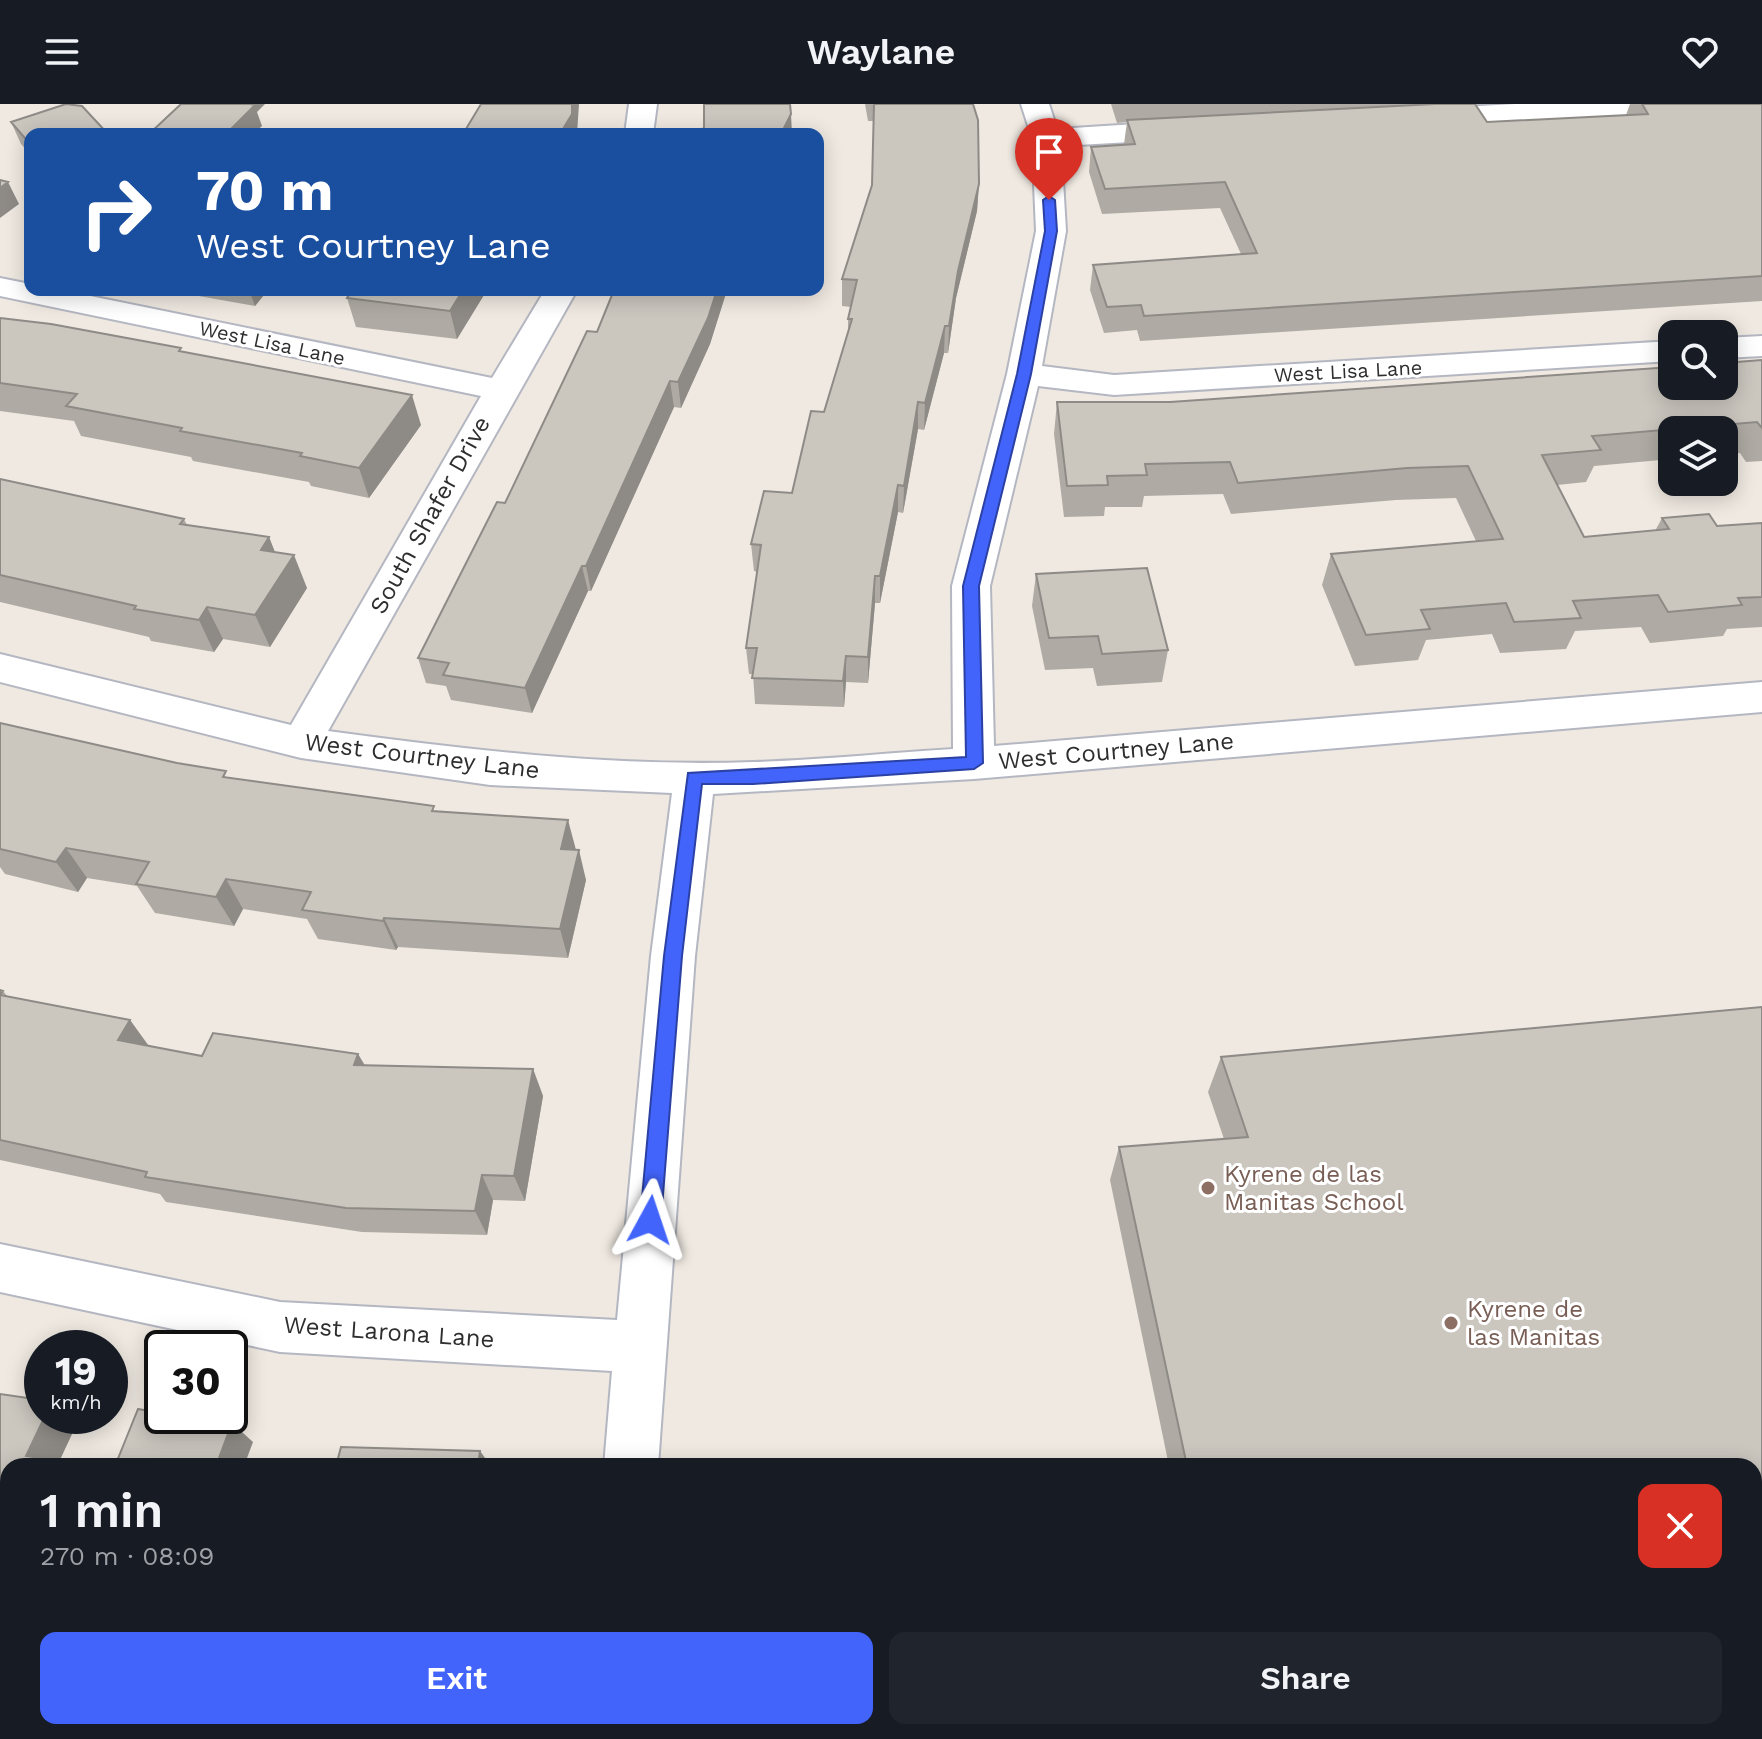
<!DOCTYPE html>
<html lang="en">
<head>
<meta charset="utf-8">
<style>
  :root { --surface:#171b24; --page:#20242c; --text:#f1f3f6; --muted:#9ea1a6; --accent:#4264fb }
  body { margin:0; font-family:"Work Sans",sans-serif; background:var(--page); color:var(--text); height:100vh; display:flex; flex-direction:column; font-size:30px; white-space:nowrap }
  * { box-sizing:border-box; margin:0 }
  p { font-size:26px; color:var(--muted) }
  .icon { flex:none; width:44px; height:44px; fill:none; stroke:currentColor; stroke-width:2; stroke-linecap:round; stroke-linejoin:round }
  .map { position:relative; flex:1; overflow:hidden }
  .side { position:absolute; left:0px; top:1354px; width:1762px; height:282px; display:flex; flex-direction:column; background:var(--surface); border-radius:24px 24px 0 0; box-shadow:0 4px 20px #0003 }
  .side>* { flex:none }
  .hud { position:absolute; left:24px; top:24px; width:800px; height:168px; border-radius:16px; box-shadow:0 4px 20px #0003; background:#1a4fa0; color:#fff; overflow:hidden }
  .fabs { position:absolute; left:1658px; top:216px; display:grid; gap:16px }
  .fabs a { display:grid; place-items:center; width:80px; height:80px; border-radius:16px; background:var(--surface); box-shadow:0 4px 20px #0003; font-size:40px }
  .speed { position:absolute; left:24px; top:1226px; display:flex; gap:16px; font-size:40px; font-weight:700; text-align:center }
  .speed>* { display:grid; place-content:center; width:104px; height:104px; border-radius:50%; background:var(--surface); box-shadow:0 4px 20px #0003; line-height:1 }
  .speed small { font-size:20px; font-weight:400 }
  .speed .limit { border:4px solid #111; border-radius:12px; background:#fff; color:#111 }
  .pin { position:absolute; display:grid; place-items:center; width:68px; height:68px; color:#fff; margin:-82px -34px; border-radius:50% 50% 50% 0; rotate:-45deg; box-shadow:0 0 8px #0007 }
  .pin .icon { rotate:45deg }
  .me { position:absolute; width:88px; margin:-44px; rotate:5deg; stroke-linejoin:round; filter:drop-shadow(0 0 6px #0008) }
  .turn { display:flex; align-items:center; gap:28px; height:168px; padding:0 40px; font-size:36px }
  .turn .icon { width:104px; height:104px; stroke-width:2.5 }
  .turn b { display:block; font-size:56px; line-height:68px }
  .round { display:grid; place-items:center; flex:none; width:84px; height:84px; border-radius:16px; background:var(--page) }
  .overview { display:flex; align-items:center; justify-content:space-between; height:136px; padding:0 40px }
  h1 { font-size:48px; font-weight:600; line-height:60px }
  .action { display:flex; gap:16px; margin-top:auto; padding:16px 40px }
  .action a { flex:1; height:92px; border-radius:16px; background:var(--accent); color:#fff; font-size:32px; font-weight:600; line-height:92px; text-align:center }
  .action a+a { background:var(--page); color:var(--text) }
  header { display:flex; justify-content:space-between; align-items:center; height:104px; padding:0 40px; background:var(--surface); font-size:36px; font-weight:600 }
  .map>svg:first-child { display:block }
</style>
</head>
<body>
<header><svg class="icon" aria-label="menu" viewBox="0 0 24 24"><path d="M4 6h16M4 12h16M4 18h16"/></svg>Waylane<svg class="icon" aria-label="heart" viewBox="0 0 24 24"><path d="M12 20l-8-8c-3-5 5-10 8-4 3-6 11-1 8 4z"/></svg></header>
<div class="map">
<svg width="1762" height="1635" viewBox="0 0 1762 1635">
  <rect width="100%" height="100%" fill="#efe9e1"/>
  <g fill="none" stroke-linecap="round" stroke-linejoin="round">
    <g stroke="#b4b7c1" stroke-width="4">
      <path id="minor" d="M 629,0 L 657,0 L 653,30 L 625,30 Z
        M 1021,0 L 1049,0 L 1057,25 L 1183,17 L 1193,20 L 1197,26 L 1193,32 L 1183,35 L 1061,42 L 1066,127 L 1042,262 L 1114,271 L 1672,237 L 1672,257 L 1114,291 L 1038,282 L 990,482 L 994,642 L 1762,578 L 1762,608 L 974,675 L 713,690 L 695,852 L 658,1362 L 604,1362 L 612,1267 L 280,1248 L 0,1188 L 0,1140 L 280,1198 L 617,1216 L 651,852 L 672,689 L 490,681 L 301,654 L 0,578 L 0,550 L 291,621 L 481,292 L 0,192 L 0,174 L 30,180 L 30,186 L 61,186 L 492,274 L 545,186 L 577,186 L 328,627 C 468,646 611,663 753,658 C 820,656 887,649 953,645 L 952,482 L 1007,270 L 1036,127 L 1032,34 Z
        M 1515,0 L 1698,0 L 1694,6 L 1684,8 L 1424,21 L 1414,19 L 1410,13 L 1414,7 L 1424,5 Z
        M 1762,232 L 1762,252 L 1724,254 L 1724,234 Z
        M 582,1628 L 642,1628 L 642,1635 L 582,1635 Z"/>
    </g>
    <use href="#minor" fill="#fff" fill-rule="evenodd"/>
  </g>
  <path fill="#afaba4" d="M 865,0 L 973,0 L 979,80 L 977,107 L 956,194 L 948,249 L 944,249 L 924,326 L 918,325 L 903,409 L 898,408 L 880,499 L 875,499 L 868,579 L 846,578 L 844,603 L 755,600 L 753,570 L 749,570 L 746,544 L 757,468 L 754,467 L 751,440 L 792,389 L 824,308 L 848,227 L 848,215 L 851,203 L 842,202 L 842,175 L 872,81 L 874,17 L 868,17 Z
    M 1111,0 L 1475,0 L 1487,18 L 1626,11 L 1630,0 L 1762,0 L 1762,197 L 1140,237 L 1137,226 L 1104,229 L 1090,186 L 1093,161 L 1241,150 L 1220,104 L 1102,110 L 1089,68 L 1091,43 L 1124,40 L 1127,18 L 1117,19 Z
    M 11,18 L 30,30 L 30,50 L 21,40 Z
    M 165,186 L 268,186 L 255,202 Z
    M 487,186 L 457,235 L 356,223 L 347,194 Z
    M 614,186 L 727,186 L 710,240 L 681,304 L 674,303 L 591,487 L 588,487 L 532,609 L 451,596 L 446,582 L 426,579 L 418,554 L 505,399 L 597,228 Z
    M 0,214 L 183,248 L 421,321 L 369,394 L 311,382 L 309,378 L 193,357 L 191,353 L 81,332 L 74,317 L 0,307 Z
    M 1762,256 L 1762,357 L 1746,358 L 1740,349 L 1724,351 L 1724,326 L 1672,326 L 1672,355 L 1594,362 L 1586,378 L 1557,381 L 1584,433 L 1655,427 L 1662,414 L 1717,422 L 1762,419 L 1762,523 L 1727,525 L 1723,532 L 1650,539 L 1641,523 L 1575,527 L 1566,545 L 1500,549 L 1492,530 L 1426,536 L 1418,556 L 1355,562 L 1322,481 L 1331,450 L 1476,437 L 1456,394 L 1396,396 L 1231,410 L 1223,390 L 1144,392 L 1142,403 L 1105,403 L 1104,412 L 1064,413 L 1054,330 L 1057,298 L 1170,298 Z
    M 0,375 L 184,415 L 187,421 L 269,433 L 275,449 L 307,484 L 270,543 L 223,535 L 214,548 L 151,537 L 149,533 L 0,498 Z
    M 1036,470 L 1168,546 L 1162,578 L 1097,582 L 1093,564 L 1045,566 L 1032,502 Z
    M 0,619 L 230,674 L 436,707 L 576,746 L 586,776 L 568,854 L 398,843 L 396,846 L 318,835 L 307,815 L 243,805 L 234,822 L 155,809 L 137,782 L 87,774 L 78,788 L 5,770 L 0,763 Z
    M 0,886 L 3,887 L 8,893 L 130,916 L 149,942 L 202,952 L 358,950 L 365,961 L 533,965 L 543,992 L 525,1097 L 493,1096 L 487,1131 L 362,1128 L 166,1098 L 160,1090 L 0,1056 Z
    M 1762,903 L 1762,1635 L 1226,1635 L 1224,1628 L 1754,1628 L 1754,1362 L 1169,1362 L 1110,1076 L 1119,1043 L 1224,1035 L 1208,988 L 1221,953 Z
    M 0,1290 L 42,1312 L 71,1312 L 78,1317 L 57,1362 L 8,1362 L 8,1483 L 0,1482 Z"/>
  <path fill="#8e8b86" d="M 240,0 L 265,0 L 257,8 L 262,22 L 253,30 L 226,30 Z
    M 572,0 L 579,0 L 577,30 L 560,30 Z
    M 791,10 L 792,30 L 781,30 Z
    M 8,78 L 19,100 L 0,114 L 0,84 Z
    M 979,80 L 977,107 L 956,194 L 948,249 L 949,222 L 958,167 Z
    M 249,186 L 268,186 L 255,202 Z
    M 463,186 L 487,186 L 457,235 L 450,207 Z
    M 717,186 L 727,186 L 710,240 L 681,304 L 678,278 Z
    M 945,222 L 944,249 L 924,326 L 925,299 Z
    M 670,277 L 674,303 L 591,487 L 586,462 Z
    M 412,291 L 421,321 L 369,394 L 359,364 Z
    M 918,298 L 918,325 L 903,409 L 904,382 Z
    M 898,381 L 898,408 L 880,499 L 880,472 Z
    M 269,433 L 282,466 L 261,446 Z
    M 294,451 L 307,484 L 270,543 L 255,511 Z
    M 582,462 L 588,487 L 532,609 L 525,584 Z
    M 875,472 L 875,499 L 868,579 L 868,553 Z
    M 207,503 L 223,535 L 214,548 L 199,516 Z
    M 846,552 L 846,578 L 844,603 L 843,577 Z
    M 568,716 L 576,746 L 561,745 Z
    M 66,744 L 87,774 L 78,788 L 56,758 Z
    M 579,746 L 586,776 L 568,854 L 560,825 Z
    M 226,775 L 243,805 L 234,822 L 216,793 Z
    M 384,814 L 398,843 L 396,846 L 383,817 Z
    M 130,916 L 150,944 L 118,936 Z
    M 358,950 L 373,977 L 354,961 Z
    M 533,965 L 543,992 L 525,1097 L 514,1072 Z
    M 482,1071 L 493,1096 L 487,1131 L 475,1107 Z
    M 45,1312 L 71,1312 L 78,1317 L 57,1362 L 41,1362 L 26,1352 Z
    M 232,1319 L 253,1338 L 244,1362 L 216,1362 Z
    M 480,1347 L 491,1362 L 478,1362 Z
    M 8,1440 L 8,1477 L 0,1473 L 0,1458 Z"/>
  <path fill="#cbc7bf" stroke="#8e8b86" stroke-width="2" d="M 66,0 L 82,2 L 108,30 L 30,30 L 30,40 L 11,18 Z
    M 181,0 L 250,0 L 255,1 L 226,30 L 149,30 Z
    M 481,0 L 572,0 L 572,10 L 560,30 L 463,30 Z
    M 704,0 L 790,0 L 791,10 L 781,30 L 701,30 L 704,23 Z
    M 874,0 L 973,0 L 978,16 L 979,80 L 958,167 L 949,222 L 945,222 L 925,299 L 918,298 L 904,382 L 898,381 L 880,472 L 875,472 L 868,553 L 846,552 L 843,577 L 752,574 L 757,544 L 746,544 L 761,441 L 751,440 L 764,387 L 792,389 L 811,307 L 824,308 L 852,215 L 848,215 L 857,176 L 842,175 L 872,81 Z
    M 1435,0 L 1475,0 L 1487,18 L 1648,10 L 1642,0 L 1762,0 L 1762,172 L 1144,212 L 1141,201 L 1107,203 L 1093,161 L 1257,149 L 1225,78 L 1105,85 L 1091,43 L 1135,40 L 1127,16 Z
    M 293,27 L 294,30 L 272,30 Z
    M 0,76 L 8,78 L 0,84 Z
    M 352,186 L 463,186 L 450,207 L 347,194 Z
    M 614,186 L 717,186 L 708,214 L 678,278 L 670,277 L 586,462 L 582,462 L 525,584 L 443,571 L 449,559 L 418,554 L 497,398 L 505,399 L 587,227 L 597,228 Z
    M 0,214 L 51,220 L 181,244 L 179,247 L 412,291 L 359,364 L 300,352 L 302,349 L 180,327 L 182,324 L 66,302 L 77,290 L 0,279 Z
    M 1762,256 L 1762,324 L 1757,318 L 1592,332 L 1601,346 L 1542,351 L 1584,433 L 1669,425 L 1662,414 L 1709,410 L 1717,422 L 1762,419 L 1762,493 L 1738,494 L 1742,501 L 1668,508 L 1658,491 L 1573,497 L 1581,514 L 1514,518 L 1506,499 L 1421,506 L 1430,525 L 1366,531 L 1331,450 L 1503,435 L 1468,362 L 1407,364 L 1238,379 L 1230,358 L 1145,360 L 1147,371 L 1107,372 L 1108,381 L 1067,382 L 1057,298 L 1170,298 L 1672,263 L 1672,282 L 1724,282 L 1724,259 Z
    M 0,375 L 184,415 L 180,420 L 269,433 L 261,446 L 294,451 L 255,511 L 207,503 L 199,516 L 134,505 L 136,502 L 0,471 Z
    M 1147,464 L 1168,546 L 1102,550 L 1098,532 L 1049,534 L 1036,470 Z
    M 0,619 L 177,659 L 226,667 L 223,673 L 434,702 L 432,707 L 568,716 L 561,745 L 579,746 L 560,825 L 384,814 L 383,817 L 302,806 L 311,788 L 226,775 L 216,793 L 136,780 L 149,758 L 66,744 L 56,758 L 0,745 Z
    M 0,886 L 3,887 L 0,891 L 130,916 L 118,936 L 202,952 L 213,929 L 358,950 L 354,961 L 533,965 L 514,1072 L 482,1071 L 475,1107 L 346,1104 L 145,1073 L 147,1068 L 0,1036 Z
    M 1762,903 L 1762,1635 L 1245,1635 L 1243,1628 L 1754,1628 L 1754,1362 L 1187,1362 L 1119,1043 L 1248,1033 L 1221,953 Z
    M 0,1290 L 42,1296 L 42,1312 L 45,1312 L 26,1352 L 46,1355 L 43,1362 L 8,1362 L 8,1440 L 0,1458 Z
    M 138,1305 L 162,1309 L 162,1312 L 185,1312 L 232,1319 L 216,1362 L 115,1362 Z
    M 341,1343 L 480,1347 L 478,1362 L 336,1362 Z"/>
  <path fill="#4264fb" stroke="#2b41a3" stroke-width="2" d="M 1049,92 L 1055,96 L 1057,127 L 1031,270 L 979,482 L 983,659 L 974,665 L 753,680 L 702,680 L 682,852 L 661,1116 L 658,1123 L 650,1125 L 643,1123 L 640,1116 L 664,852 L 688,669 L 966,653 L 963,482 L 1017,270 L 1045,127 L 1043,96 Z"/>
  <g fill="#8d6e63" stroke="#fff" stroke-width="3">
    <circle cx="1208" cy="1084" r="8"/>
    <circle cx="1451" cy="1219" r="8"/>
  </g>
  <g text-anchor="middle" stroke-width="6" stroke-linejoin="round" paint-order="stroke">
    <g font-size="20" fill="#2e2e2e" stroke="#fff">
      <text transform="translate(272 239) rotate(12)" y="7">West Lisa Lane</text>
      <text transform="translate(1348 267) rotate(-3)" y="7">West Lisa Lane</text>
    </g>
    <g font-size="24" fill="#2e2e2e" stroke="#fff">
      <text transform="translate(430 411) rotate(-61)" y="8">South Shafer Drive</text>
      <text transform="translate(1116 647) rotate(-5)" y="8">West Courtney Lane</text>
      <text transform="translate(422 652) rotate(7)" y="8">West Courtney Lane</text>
      <text transform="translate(389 1228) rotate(4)" y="8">West Larona Lane</text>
    </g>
    <g font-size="24" fill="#785e54" stroke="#fff" text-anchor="start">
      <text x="1224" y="1078">Kyrene de las<tspan x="1224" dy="28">Manitas School</tspan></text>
      <text x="1467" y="1213">Kyrene de<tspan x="1467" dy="28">las Manitas</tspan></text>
    </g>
  </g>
</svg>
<div class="fabs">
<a><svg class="icon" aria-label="search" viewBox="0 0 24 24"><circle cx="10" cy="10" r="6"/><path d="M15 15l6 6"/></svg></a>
<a><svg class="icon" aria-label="layers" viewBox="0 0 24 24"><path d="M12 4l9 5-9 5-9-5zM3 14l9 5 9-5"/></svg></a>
</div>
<div class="speed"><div>19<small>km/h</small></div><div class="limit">30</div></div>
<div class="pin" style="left:1049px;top:96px;background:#d93025"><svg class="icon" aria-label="arrive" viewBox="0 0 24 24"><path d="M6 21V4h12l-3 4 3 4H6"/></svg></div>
<svg class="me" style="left:650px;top:1116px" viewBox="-20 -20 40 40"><path d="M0-17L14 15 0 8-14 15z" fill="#4264fb" stroke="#fff" stroke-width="4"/></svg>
<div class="hud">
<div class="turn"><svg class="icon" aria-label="right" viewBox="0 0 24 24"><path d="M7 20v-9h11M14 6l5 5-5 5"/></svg><div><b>70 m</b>West Courtney Lane</div></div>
</div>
<section class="side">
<div class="overview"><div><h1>1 min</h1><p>270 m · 08:09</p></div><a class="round" style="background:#d93025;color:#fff"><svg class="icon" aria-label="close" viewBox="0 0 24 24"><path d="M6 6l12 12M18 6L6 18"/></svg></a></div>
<div class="action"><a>Exit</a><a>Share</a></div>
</section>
</div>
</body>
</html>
